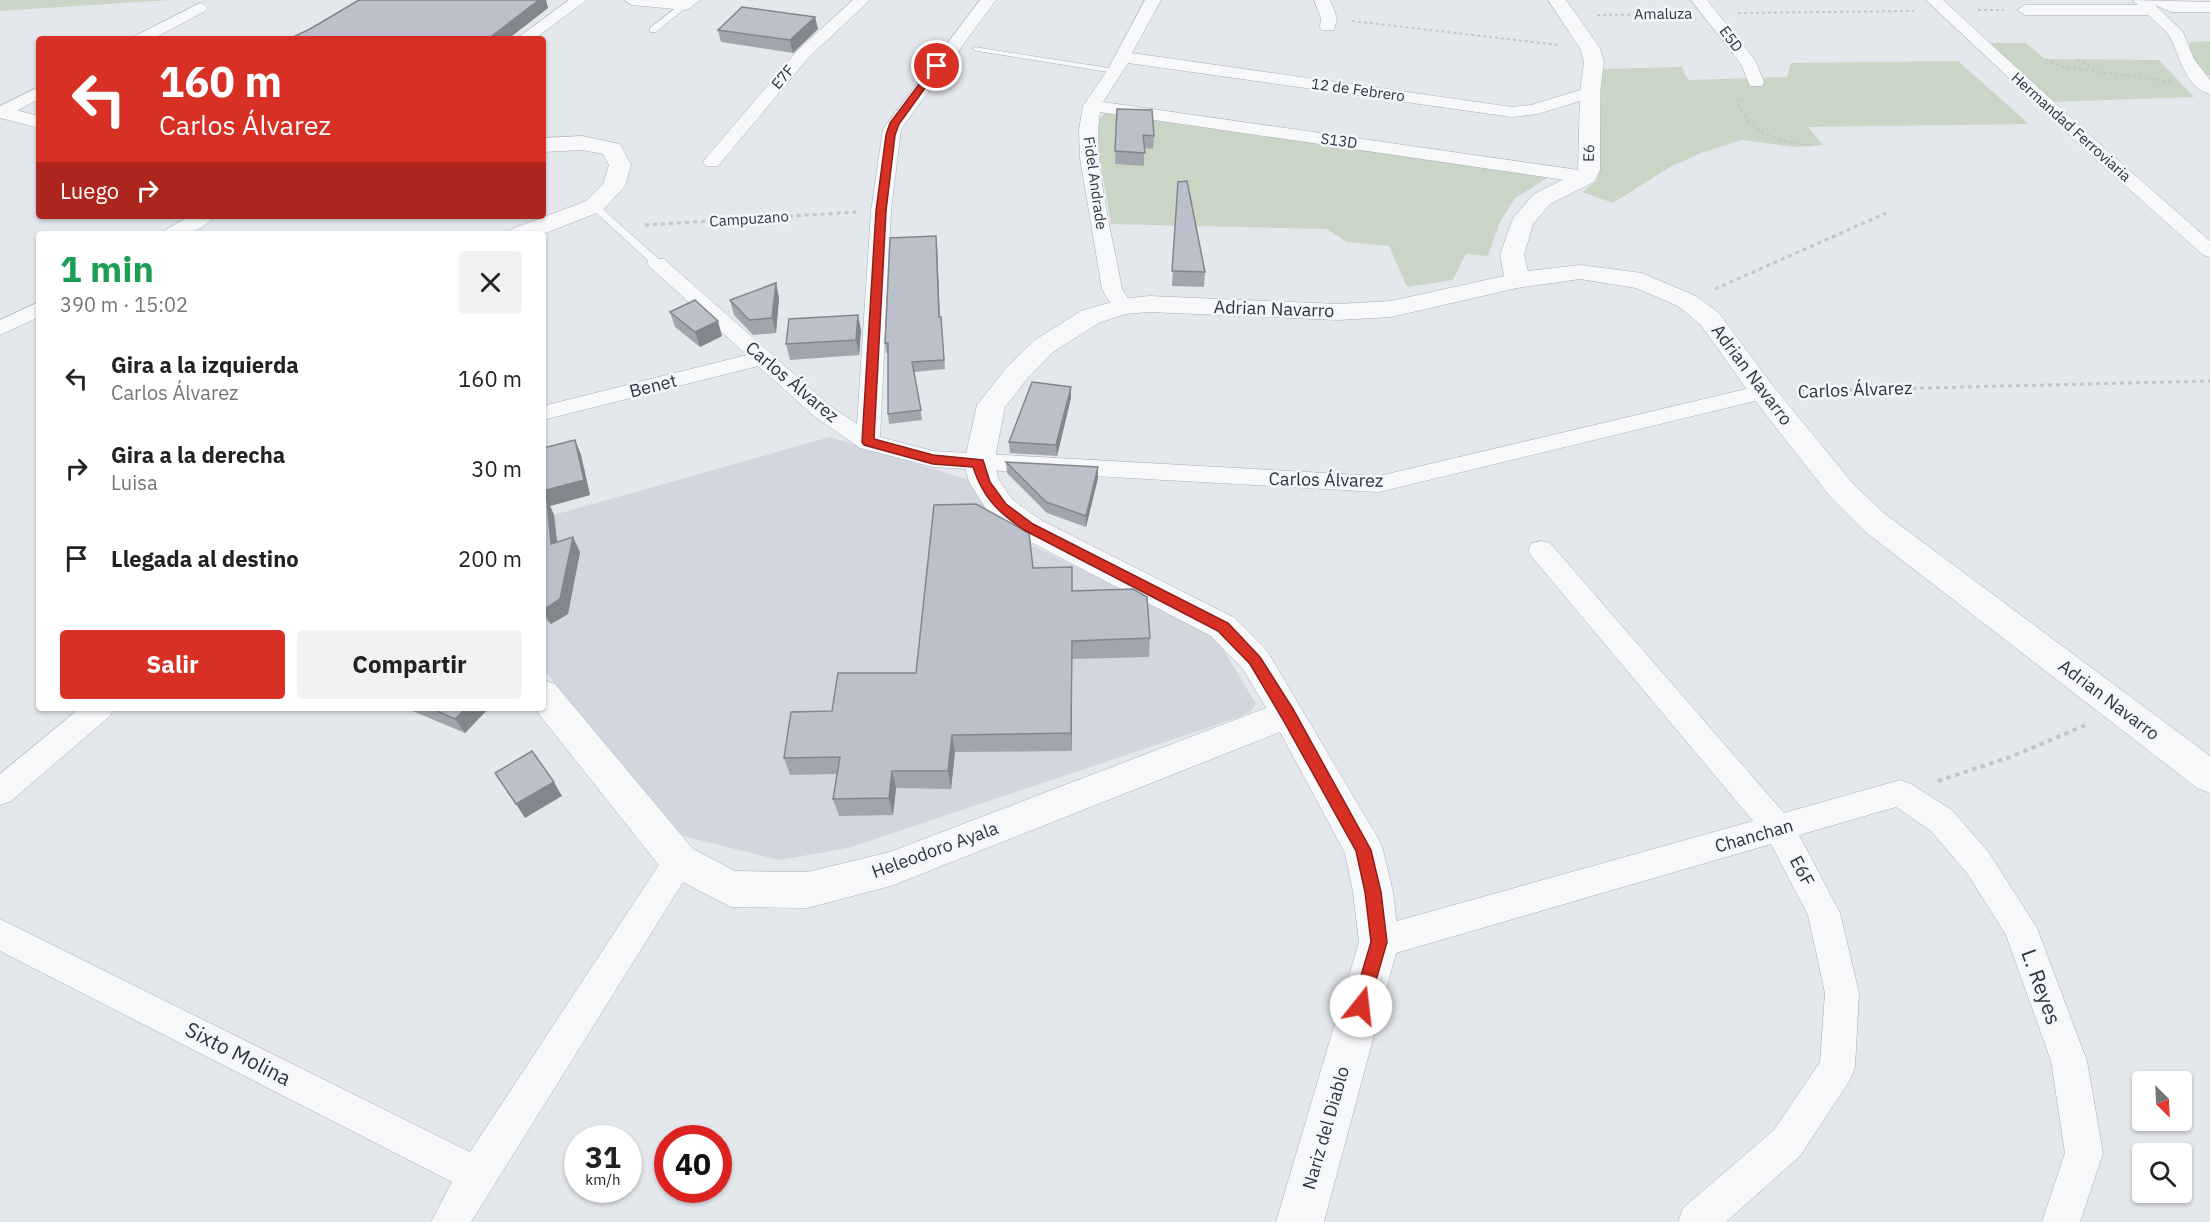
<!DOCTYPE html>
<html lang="es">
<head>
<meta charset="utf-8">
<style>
  :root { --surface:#fff; --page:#f2f2f2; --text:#222; --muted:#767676; --accent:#d93025 }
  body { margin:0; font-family:"IBM Plex Sans",sans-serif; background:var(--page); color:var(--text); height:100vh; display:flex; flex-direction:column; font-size:22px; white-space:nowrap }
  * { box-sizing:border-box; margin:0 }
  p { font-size:20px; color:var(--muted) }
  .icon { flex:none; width:33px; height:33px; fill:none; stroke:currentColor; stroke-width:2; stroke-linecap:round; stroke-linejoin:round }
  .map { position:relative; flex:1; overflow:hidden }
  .drawer { position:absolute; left:36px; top:231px; width:510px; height:480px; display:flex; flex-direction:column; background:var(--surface); border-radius:6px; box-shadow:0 2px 4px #0004 }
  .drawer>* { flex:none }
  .banner { position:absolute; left:36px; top:36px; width:510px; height:183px; border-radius:6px; box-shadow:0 2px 4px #0004; background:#d93025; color:#fff; overflow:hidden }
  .needle { width:39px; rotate:156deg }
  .tools { position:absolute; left:2132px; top:1071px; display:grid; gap:12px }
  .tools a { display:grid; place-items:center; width:60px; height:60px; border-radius:6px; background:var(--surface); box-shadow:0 2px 4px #0004; font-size:30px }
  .speed { position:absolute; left:564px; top:1125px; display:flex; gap:12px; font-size:30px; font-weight:700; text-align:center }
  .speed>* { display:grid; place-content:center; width:78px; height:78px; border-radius:50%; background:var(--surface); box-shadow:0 2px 4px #0004; line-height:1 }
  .speed small { font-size:15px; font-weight:400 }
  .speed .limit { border:9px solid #d22; background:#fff; color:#111 }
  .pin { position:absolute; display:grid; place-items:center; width:51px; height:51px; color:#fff; margin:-26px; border:3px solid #fff; border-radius:50%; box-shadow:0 2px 6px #0007 }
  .me { position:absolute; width:66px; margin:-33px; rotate:16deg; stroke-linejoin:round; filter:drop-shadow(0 0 4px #0008) }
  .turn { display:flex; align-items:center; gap:21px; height:126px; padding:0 24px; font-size:27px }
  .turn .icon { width:78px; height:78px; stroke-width:2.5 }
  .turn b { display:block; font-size:42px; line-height:51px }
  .then { display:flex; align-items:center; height:57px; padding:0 24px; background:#0003; gap:12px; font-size:22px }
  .round { display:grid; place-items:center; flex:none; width:63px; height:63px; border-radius:6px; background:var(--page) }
  .summary { display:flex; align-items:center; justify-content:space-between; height:102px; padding:0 24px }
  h1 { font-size:36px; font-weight:700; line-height:45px; color:#1e9e55 }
  .cta { display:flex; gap:12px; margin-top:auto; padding:12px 24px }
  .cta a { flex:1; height:69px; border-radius:6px; background:var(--accent); color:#fff; font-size:24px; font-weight:700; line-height:69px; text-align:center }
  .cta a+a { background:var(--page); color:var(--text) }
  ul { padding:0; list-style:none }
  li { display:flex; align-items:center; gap:18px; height:90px; padding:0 24px }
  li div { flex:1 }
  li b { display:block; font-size:22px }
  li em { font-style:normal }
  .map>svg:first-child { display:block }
</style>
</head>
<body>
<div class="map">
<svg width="2210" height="1222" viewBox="0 0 2210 1222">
  <rect width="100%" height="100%" fill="#e4e7ec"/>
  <path fill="#d2d6de" d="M 830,437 L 969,480 L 1021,540 L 1214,634 L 1256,704 L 1250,712 L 1237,718 L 848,848 L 779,860 L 651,828 L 543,667 L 543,518 Z"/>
  <path fill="#c9d6c5" d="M 0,0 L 169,0 L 0,11 Z
    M 2210,41 L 2210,75 L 2205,75 C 2195,66 2188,56 2190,42 Z
    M 1985,43 L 2026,43 L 2045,59 L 2159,60 L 2194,97 L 2050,102 Z
    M 1958,61 L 2029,124 L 1808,127 L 1823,145 L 1796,147 L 1742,140 L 1701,153 L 1670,167 L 1613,203 L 1582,192 L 1597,181 L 1599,171 L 1602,69 L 1682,67 L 1688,80 L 1787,77 L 1791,63 Z
    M 1106,111 L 1552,175 L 1515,198 L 1499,224 L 1488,256 L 1466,254 L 1453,280 L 1407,287 L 1389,246 L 1347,242 L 1327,229 L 1111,224 L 1094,127 Z"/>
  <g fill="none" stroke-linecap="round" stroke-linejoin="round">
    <g stroke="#a9aeb7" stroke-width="1">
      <path id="service" d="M 682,3 L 689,5 L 656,32 L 650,32 L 650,28 Z
        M 974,47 L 1115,69 L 1119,71 L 1115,73 L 977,51 L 973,49 Z
        M 591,204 L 597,204 L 661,261 L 661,265 L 653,265 L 591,208 Z"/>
    </g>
    <g stroke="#a9aeb7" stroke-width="1">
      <path id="minor" d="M 569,0 L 587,0 L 534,39 L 516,39 Z
        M 624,0 L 700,0 L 690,8 L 685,10 L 632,5 Z
        M 853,0 L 870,0 L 809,57 L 718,166 L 706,166 L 703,162 L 706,158 L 797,51 Z
        M 980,0 L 996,0 L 901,129 L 891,211 L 880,437 L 933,451 L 1379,476 L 1763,385 L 1771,387 L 1774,392 L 1771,397 L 1763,399 L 1379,492 L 933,467 L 860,448 L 814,416 L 758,366 L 543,420 L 543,406 L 747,355 L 650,267 L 647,263 L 650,259 L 664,259 L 830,406 L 857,424 L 871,211 L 883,129 Z
        M 1145,0 L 1161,0 L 1132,53 L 1512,107 L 1531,105 L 1590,87 L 1596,88 L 1598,92 L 1596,96 L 1538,114 L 1512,117 L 1128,63 L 1103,102 L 1586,171 L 1593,173 L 1595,177 L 1593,181 L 1586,183 L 1100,112 C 1092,164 1113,237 1122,289 L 1133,307 L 1129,311 L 1122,313 L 1115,311 L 1102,289 L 1080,158 L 1079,130 L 1083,106 L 1107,71 Z
        M 1314,0 L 1330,0 L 1337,18 L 1334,30 L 1322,30 L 1320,27 L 1321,18 Z
        M 1691,0 L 1707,0 L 1755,60 L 1764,82 L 1762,86 L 1750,86 L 1741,64 Z
        M 1926,0 L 1943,0 L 2104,148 L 2210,241 L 2210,257 L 2203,255 L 2092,156 Z
        M 2133,0 L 2210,2 L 2210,12 L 2171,12 L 2155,5 L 2183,32 L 2194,59 L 2210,80 L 2210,94 C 2184,88 2180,53 2168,34 C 2163,27 2154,21 2148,15 L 2025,15 L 2017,10 L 2025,5 L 2138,5 Z
        M 200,3 L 205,5 L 208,8 L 205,11 L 153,39 L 133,39 L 135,36 Z
        M 39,87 L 39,99 L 7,116 L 0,117 L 0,106 Z
        M 190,216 L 214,216 C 202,233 181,234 162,234 L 165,230 Z
        M 39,302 L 39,317 L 0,335 L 0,320 Z
        M 1541,541 L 1550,543 L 1784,813 L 1900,780 L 1911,784 L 1952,810 L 1989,853 L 2037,928 L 2087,1061 L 2103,1153 L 2080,1222 L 2042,1222 L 2065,1153 L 2051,1061 L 2006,935 L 1967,873 L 1930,830 L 1896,807 L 1799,835 L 1840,913 L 1859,993 L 1855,1067 L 1850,1080 L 1800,1156 L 1726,1222 L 1678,1222 L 1683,1208 L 1774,1130 L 1820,1062 L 1825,993 L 1808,915 L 1771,844 L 1379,958 L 1367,953 L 1362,942 L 1367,931 L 1379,926 L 1753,821 L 1532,557 L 1528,550 L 1532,543 Z
        M 80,708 L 114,708 L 110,716 L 11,801 L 0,805 L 0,774 Z
        M 679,847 L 690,851 L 695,861 L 690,871 L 471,1222 L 431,1222 L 452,1182 L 0,951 L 0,919 L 470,1152 L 668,851 Z"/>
    </g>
    <g stroke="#a9aeb7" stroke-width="1">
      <path id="tertiary" d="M 1548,0 L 1566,0 L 1600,48 L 1604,62 L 1600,92 L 1600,170 L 1594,182 L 1550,204 L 1533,224 L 1524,255 L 1528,271 L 1580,265 L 1642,273 L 1696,296 L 1719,313 L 1773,386 L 1854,485 L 1885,514 L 2210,756 L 2210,793 L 2197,788 L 1863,530 L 1832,499 L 1753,398 L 1701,325 L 1678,306 L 1636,288 L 1580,279 L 1517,288 L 1391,317 L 1338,320 L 1149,312 L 1125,314 L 1099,323 L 1053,352 L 1027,379 L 1005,407 L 994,463 L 999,480 L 1012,499 L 1039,519 L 1235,618 L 1267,651 L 1378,838 L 1383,850 L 1393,892 L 1399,942 L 1324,1222 L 1276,1222 L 1359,942 L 1353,892 L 1345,853 L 1280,732 L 891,886 L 807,908 L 731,907 L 665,873 L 534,708 L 543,708 L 543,680 L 555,684 L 693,849 L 735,871 L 807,872 L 890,852 L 1266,708 L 1243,669 L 1211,636 L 1017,535 L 990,515 L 969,482 L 964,463 L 977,405 L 1007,367 L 1035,340 L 1081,311 L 1122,299 L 1149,296 L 1338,304 L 1391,301 L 1504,276 L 1500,255 L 1513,218 L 1534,194 L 1576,173 L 1578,170 L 1580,92 L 1584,62 L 1580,48 Z
        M 0,106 L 39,116 L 39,128 L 0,118 Z
        M 582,136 L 620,144 L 631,165 L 625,186 L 602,211 L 543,234 L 509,234 L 512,229 L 586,201 L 603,184 L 609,165 L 603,154 L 582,150 L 543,152 L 543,138 Z"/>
    </g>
    <path stroke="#c2c5cb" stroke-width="2" stroke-dasharray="3 3" stroke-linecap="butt" d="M 1978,10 L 2004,10
      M 1738,13 L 1914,11
      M 1597,15 L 1683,14
      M 1352,21 L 1559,45
      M 2045,59 L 2063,67 L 2172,82
      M 2077,59 L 2094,69
      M 1742,99 L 1739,105 C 1751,136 1785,142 1814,146"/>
    <path stroke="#c2c5cb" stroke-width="3" stroke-dasharray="4 4" stroke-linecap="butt" d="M 645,225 L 856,212
      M 1715,289 L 1886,213
      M 1800,391 L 2210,381"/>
    <path stroke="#c2c5cb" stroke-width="4" stroke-dasharray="4.5 4.5" stroke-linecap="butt" d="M 1938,781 L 2013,756 L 2088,724"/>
    <use href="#service" fill="#f7f8fa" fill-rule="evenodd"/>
    <use href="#minor" fill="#f7f8fa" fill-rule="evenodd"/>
    <use href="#tertiary" fill="#f7f8fa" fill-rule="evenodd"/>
  </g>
  <path fill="#a1a5ae" d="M 359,0 L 546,0 L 548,8 L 508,39 L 297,39 L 295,36 L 310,29 Z
    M 815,17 L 818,29 L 793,53 L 721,42 L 718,30 Z
    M 1117,109 L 1154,136 L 1153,149 L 1144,148 L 1144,166 L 1115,164 Z
    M 1178,182 L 1205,272 L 1204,287 L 1172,286 Z
    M 936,236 L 937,246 L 940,317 L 941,317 L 942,327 L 945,369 L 914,372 L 922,420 L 889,424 L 888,414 L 888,353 L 886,353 L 885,343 Z
    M 776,283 L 779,298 L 776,333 L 753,335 L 734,315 L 730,300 Z
    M 670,312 L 722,336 L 700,347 L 675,327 Z
    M 861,330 L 859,355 L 790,360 L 786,344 Z
    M 1071,398 L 1057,456 L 1010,453 L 1009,442 Z
    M 575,440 L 581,455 L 590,495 L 550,506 L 554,515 L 557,542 L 580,552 L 568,614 L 551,624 L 543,617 L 543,448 Z
    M 1006,462 L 1098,478 L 1086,527 L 1047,513 L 1007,473 Z
    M 1033,568 L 1150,638 L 1149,657 L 1072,659 L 1072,751 L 955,752 L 951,789 L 896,788 L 893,815 L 839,816 L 833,799 L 837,774 L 790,775 L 784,758 L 832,711 L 916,673 Z
    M 409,708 L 489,708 L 465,733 L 410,710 Z"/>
  <path fill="#83868d" d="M 539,0 L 546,0 L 548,8 L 508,39 L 488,39 Z
    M 815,17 L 818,29 L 793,53 L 790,40 Z
    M 936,236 L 937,246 L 940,327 L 939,317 Z
    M 776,283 L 779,298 L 776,333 L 772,318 Z
    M 858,315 L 861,330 L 859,355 L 856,340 Z
    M 718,321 L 722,336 L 700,347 L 695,332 Z
    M 1071,387 L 1071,398 L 1057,456 L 1056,445 Z
    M 575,440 L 581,455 L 590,495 L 550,506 L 554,515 L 559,559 L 551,544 L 543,508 L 543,491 Z
    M 1098,467 L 1098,478 L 1086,527 L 1086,516 Z
    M 573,537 L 580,552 L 568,614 L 551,624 L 543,610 Z
    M 1072,641 L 1072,751 L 1071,733 Z
    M 466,708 L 489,708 L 465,733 L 455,719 Z
    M 952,735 L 955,752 L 951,789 L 948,771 Z
    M 892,771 L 896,788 L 893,815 L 889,798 Z
    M 554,782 L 562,796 L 525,818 L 516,804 Z"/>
  <path fill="#bbc0ca" stroke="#83868d" stroke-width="1.5" d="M 359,0 L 539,0 L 488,39 L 321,39 L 295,36 L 310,29 Z
    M 742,7 L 815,17 L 790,40 L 718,30 Z
    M 1117,109 L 1152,110 L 1154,136 L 1143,135 L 1145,153 L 1115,151 Z
    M 1187,181 L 1205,272 L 1172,271 L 1178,182 Z
    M 936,236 L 939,317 L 941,317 L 944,360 L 912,362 L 921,410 L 888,414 L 888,343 L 885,343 L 890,238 Z
    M 776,283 L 772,318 L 749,320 L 730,300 Z
    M 695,300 L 718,321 L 695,332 L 670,312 Z
    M 858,315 L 856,340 L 786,344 L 789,319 Z
    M 1032,382 L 1071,387 L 1056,445 L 1009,442 Z
    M 575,440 L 584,480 L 543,491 L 543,448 Z
    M 1006,462 L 1098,467 L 1086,516 L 1046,502 Z
    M 547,500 L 551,544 L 573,537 L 560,599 L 543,610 L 543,501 Z
    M 976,504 L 1029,533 L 1033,568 L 1072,567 L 1072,591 L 1133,589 L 1147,597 L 1150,638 L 1072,641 L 1071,733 L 952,735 L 948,771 L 892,771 L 889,798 L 833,799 L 840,757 L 784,758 L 791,712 L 832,711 L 838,673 L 916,673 L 934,505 Z
    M 430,708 L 466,708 L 455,719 Z
    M 532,751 L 554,782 L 516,804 L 495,773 Z"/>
  <path fill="#d93025" stroke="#8d1f18" stroke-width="1.5" d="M 934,64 L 941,66 L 899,124 L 895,135 L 886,211 L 874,439 L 933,455 L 983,460 L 990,482 L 1006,504 L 1033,524 L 1228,623 L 1260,657 L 1293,709 L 1371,850 L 1381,892 L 1387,942 L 1367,1012 L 1361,1015 L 1354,1012 L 1352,1006 L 1371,942 L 1365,892 L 1356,851 L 1282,718 L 1250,664 L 1218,631 L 1024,530 C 998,512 983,498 973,467 L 933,464 L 864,445 L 862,442 L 876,211 L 886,135 L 890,123 Z"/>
  <g text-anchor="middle" stroke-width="5" stroke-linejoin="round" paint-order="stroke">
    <g font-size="15" fill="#2b3445" stroke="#f4f6f9">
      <text transform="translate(1663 14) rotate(-1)" y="5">Amaluza</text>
      <text transform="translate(1731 39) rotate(53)" y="5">E5D</text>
      <text transform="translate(783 77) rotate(-50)" y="5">E7F</text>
      <text transform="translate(1358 90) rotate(8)" y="5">12 de Febrero</text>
      <text transform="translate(2071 127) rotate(42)" y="5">Hermandad Ferroviaria</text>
      <text transform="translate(1339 141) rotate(8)" y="5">S13D</text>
      <text transform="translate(1589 153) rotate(-89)" y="5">E6</text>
      <text transform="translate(1095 183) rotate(82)" y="5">Fidel Andrade</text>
      <text transform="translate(749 219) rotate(-4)" y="5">Campuzano</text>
    </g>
    <g font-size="18" fill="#2b3445" stroke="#f4f6f9">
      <text transform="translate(1274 309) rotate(2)" y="6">Adrian Navarro</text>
      <text transform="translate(1752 375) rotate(53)" y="6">Adrian Navarro</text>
      <text transform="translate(792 382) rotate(40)" y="6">Carlos Álvarez</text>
      <text transform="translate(653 386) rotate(-14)" y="6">Benet</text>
      <text transform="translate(1855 390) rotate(-2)" y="6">Carlos Álvarez</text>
      <text transform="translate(1326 480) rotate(1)" y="6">Carlos Álvarez</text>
      <text transform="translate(2109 700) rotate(37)" y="6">Adrian Navarro</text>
      <text transform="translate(1754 836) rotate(-16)" y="6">Chanchan</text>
      <text transform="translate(935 850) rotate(-20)" y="6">Heleodoro Ayala</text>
      <text transform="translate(1802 871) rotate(62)" y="6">E6F</text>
      <text transform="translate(1326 1128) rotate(-74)" y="6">Nariz del Diablo</text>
    </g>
    <g font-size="21" fill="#2b3445" stroke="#f4f6f9">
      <text transform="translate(2041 987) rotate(70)" y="7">L. Reyes</text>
      <text transform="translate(238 1054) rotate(27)" y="7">Sixto Molina</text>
    </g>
  </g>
</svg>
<div class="tools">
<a><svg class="needle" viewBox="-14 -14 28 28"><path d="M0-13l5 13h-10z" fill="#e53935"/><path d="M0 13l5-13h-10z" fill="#767676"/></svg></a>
<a><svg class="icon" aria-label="search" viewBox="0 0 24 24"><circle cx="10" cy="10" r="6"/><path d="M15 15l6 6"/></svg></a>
</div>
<div class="speed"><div>31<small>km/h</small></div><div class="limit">40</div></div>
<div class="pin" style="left:937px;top:66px;background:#d93025"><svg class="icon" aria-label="arrive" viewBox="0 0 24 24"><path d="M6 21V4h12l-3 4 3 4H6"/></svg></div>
<svg class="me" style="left:1361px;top:1006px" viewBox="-20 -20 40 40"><circle r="19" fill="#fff"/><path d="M0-13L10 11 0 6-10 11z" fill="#d93025"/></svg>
<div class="banner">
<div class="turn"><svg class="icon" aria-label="left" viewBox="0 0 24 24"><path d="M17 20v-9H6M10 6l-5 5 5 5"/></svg><div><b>160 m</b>Carlos Álvarez</div></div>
<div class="then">Luego<svg class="icon" aria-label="right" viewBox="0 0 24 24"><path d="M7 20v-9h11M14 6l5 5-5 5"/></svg></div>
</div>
<section class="drawer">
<div class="summary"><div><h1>1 min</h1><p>390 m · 15:02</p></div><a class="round"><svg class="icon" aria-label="close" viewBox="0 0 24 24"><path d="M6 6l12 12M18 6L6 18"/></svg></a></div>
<ul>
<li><svg class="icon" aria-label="left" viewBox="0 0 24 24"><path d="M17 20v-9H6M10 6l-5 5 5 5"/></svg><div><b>Gira a la izquierda</b><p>Carlos Álvarez</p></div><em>160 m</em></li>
<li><svg class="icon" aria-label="right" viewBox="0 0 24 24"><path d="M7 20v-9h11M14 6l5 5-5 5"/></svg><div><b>Gira a la derecha</b><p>Luisa</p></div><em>30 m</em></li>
<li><svg class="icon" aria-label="arrive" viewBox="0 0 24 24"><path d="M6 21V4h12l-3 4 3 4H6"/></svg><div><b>Llegada al destino</b></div><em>200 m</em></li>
</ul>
<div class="cta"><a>Salir</a><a>Compartir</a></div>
</section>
</div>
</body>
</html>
